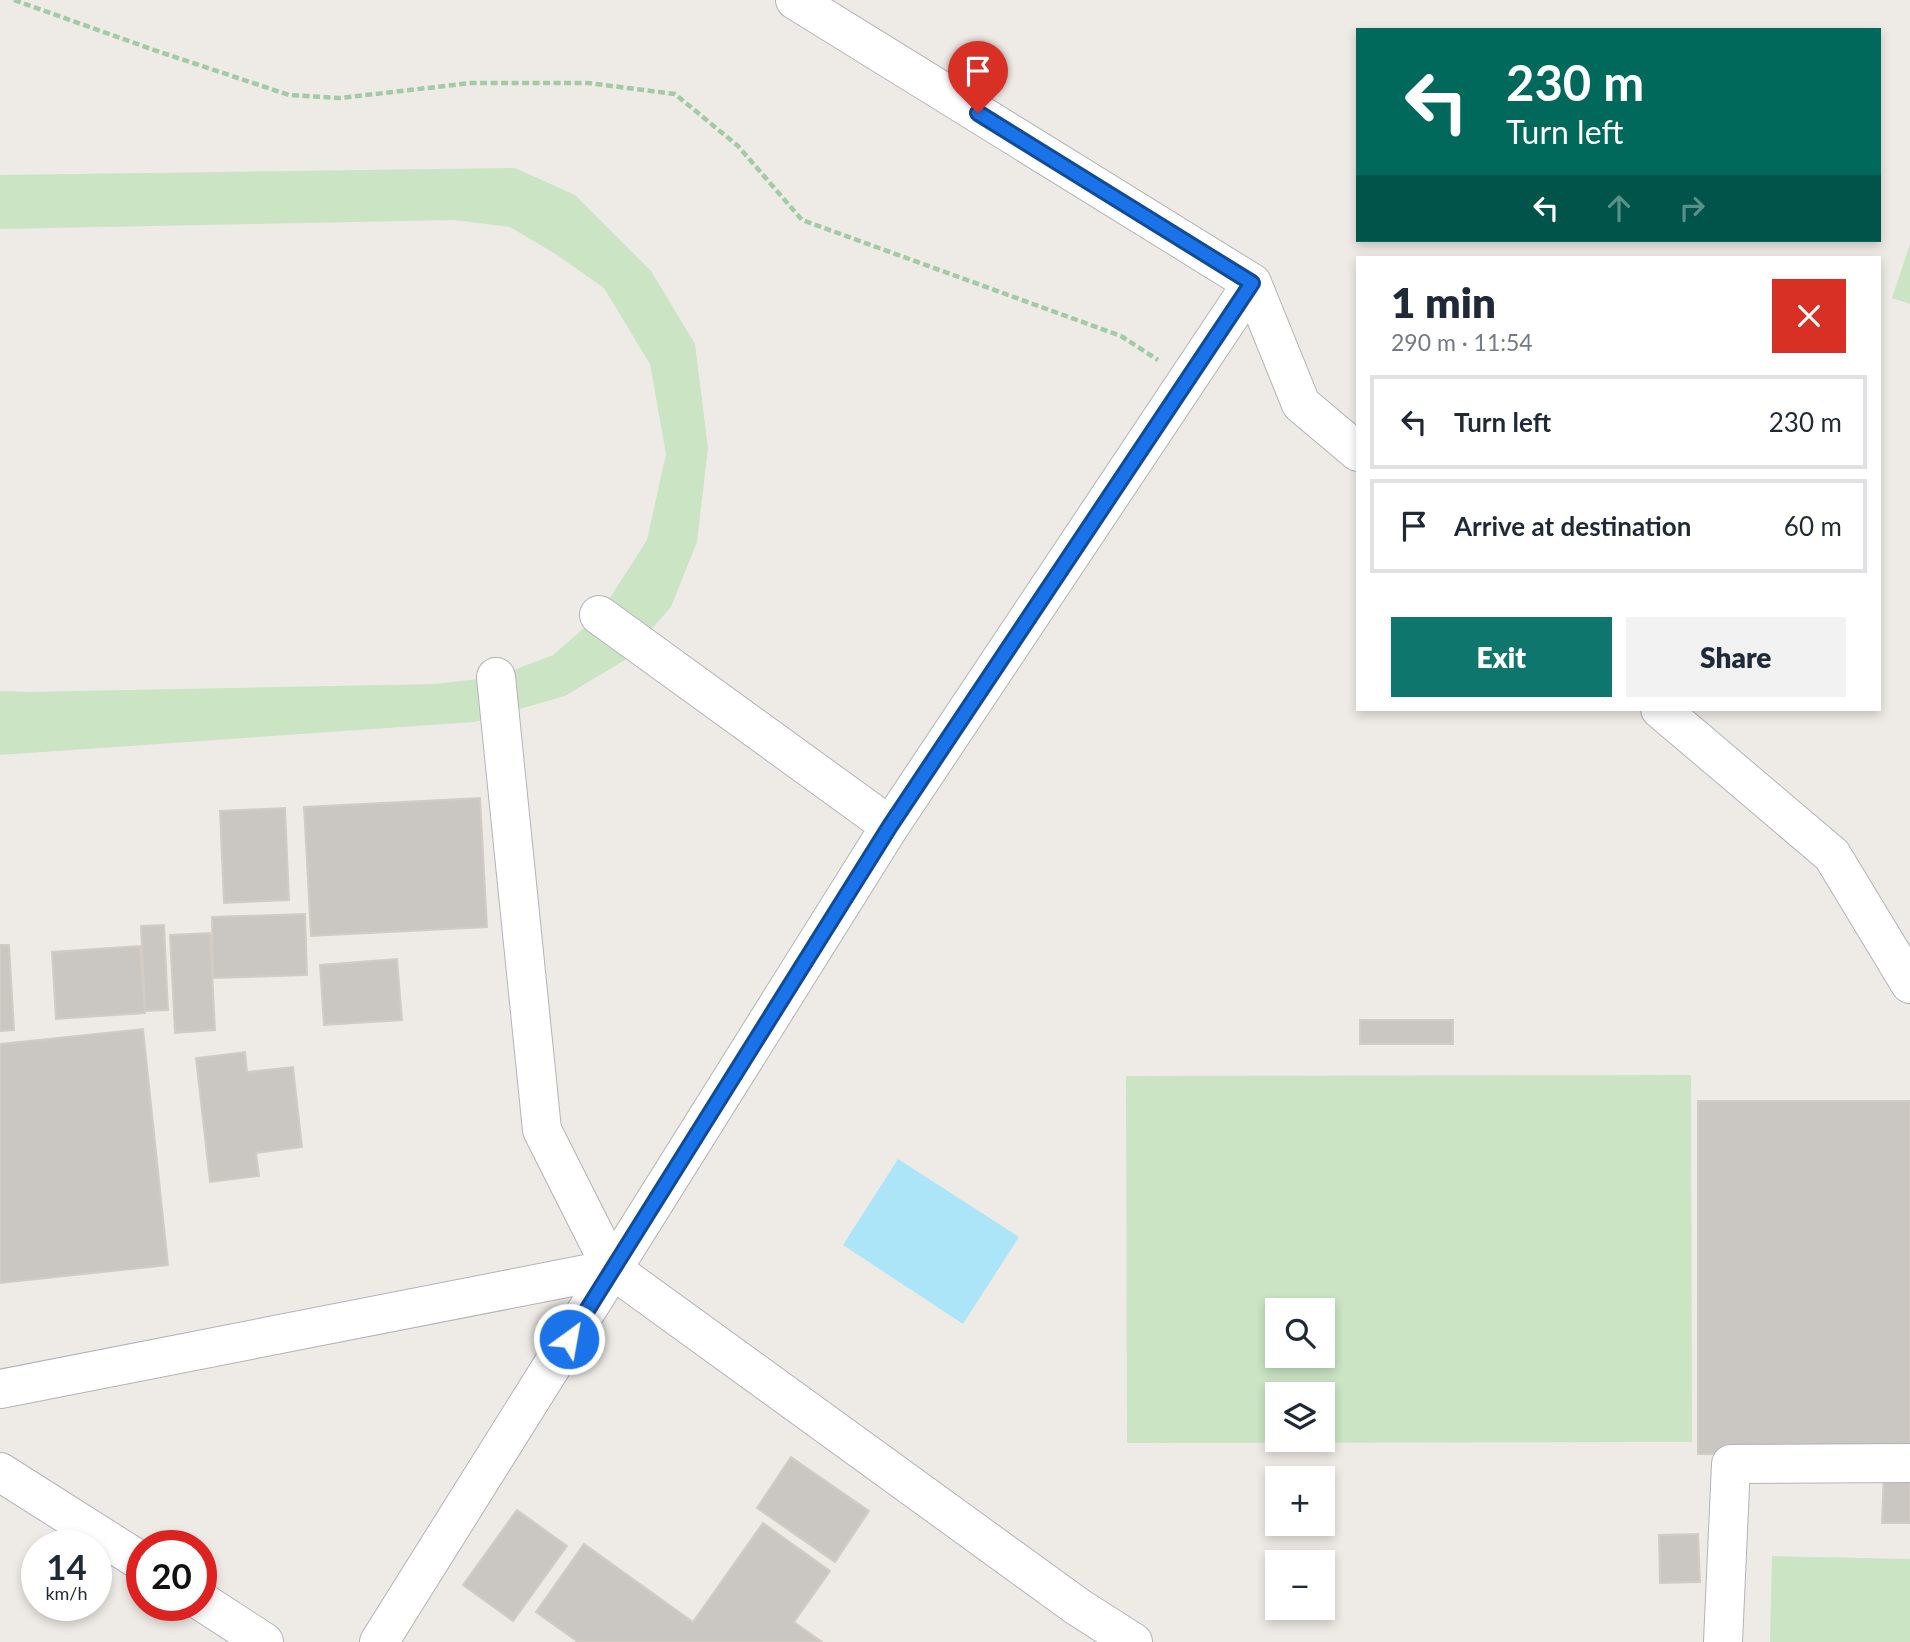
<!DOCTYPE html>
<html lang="en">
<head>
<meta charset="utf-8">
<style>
  :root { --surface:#fff; --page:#f2f2f3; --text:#1f2937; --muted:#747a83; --line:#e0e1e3; --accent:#0f766e }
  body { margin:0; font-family:Lato,sans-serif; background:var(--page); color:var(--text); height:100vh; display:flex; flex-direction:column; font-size:26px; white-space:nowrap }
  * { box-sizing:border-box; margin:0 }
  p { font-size:23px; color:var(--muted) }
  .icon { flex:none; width:38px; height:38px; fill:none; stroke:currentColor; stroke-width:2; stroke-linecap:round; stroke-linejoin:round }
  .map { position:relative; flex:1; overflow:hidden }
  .side { position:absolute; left:1356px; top:256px; width:525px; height:455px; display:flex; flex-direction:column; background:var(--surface); border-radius:0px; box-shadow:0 4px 10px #0003 }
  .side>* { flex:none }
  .top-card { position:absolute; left:1356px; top:28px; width:525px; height:214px; border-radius:0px; box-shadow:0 4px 10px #0003; background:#00695c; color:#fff; overflow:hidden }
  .controls { position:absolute; left:1265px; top:1298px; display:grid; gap:14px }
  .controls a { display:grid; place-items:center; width:70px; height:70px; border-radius:0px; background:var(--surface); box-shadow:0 4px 10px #0003; font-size:35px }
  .speed { position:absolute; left:21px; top:1530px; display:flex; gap:14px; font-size:35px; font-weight:700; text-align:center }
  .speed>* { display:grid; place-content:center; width:91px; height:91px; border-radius:50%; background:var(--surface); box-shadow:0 4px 10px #0003; line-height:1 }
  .speed small { font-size:18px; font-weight:400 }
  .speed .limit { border:10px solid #d22; background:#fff; color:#111 }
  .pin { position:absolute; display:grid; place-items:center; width:60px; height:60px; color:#fff; margin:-72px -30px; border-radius:50% 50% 50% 0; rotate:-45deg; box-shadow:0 0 7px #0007 }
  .pin .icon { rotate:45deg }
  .me { position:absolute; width:77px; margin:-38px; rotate:32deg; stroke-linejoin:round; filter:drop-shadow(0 0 5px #0008) }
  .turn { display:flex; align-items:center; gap:24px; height:147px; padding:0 35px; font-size:32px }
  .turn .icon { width:91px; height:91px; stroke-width:2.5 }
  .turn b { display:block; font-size:49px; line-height:60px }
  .lanes { display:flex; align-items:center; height:66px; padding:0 35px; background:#0003; justify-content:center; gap:35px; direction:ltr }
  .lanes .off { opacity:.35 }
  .round { display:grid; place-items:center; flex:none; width:74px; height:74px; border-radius:0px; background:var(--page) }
  .summary { display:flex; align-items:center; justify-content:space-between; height:119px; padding:0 35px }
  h1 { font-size:42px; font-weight:800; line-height:52px }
  .cta { display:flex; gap:14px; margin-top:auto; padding:14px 35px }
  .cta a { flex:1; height:80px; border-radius:0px; background:var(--accent); color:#fff; font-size:28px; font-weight:800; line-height:80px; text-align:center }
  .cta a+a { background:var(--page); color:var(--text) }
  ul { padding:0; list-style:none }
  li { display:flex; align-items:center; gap:21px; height:94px; margin:0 14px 10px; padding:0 21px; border:4px solid var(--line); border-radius:0px }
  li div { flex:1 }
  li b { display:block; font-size:26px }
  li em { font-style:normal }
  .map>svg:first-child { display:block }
</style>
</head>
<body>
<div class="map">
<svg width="1910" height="1642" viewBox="0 0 1910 1642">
  <rect width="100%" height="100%" fill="#eeebe6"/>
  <path fill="#cae4c4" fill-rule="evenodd" d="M 515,168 L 575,195 L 651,271 L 695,344 L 708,448 L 697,542 L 671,607 L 625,660 L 565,696 L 474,722 L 0,755 L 0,691 L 27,692 L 435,684 L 496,677 L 553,655 L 599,615 L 647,540 L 666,454 L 650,364 L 604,288 L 554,253 L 510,227 L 454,220 L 0,229 L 0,175 Z
    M 1910,244 L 1910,304 L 1892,298 Z
    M 1691,1075 L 1692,1442 L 1127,1443 L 1126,1076 ZM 1278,1311 L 1323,1311 L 1323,1356 L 1278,1356 ZM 1278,1395 L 1323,1395 L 1323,1440 L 1278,1440 Z
    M 1772,1556 L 1910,1559 L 1910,1642 L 1770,1642 Z"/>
  <path fill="#ace5f8" d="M 898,1159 L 1019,1237 L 963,1324 L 843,1245 Z"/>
  <path fill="#cac6c2" stroke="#d3ccc5" stroke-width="2" d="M 480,798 L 487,927 L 311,936 L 304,807 Z
    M 285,808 L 289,900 L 224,903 L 220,811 Z
    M 305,914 L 307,975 L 213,978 L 212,917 Z
    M 164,925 L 168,1010 L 145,1011 L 141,926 Z
    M 210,933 L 215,1030 L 175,1033 L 170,935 Z
    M 0,945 L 9,945 L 14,1030 L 0,1031 Z
    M 140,946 L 145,1013 L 56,1019 L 52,952 Z
    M 397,959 L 402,1020 L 324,1025 L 320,965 Z
    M 1360,1020 L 1453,1020 L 1453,1044 L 1360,1044 Z
    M 143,1029 L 168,1265 L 0,1283 L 0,1044 Z
    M 245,1052 L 247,1072 L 293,1067 L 302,1147 L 256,1153 L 259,1176 L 210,1182 L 196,1058 Z
    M 1698,1101 L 1910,1101 L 1910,1454 L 1698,1454 Z
    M 791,1457 L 869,1511 L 835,1562 L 757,1508 Z
    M 1884,1470 L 1910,1470 L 1910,1523 L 1882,1523 Z
    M 517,1510 L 567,1546 L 513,1621 L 463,1585 Z
    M 763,1523 L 830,1571 L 794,1622 L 822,1642 L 578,1642 L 536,1612 L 584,1544 L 693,1622 Z
    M 1698,1534 L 1700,1582 L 1660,1583 L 1659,1535 Z"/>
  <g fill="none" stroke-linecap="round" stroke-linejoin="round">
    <g stroke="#b1b4b7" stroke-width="40">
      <path id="minor" d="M 795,0 L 1252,283 L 1301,404 L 1358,452
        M 599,615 L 890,826
        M 496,677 L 542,1130 L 612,1269 L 1078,1607 L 1133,1642
        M 1660,709 L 1832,855 L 1910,984
        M 0,1389 L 612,1269
        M 0,1472 L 142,1562
        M 201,1601 L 264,1642
        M 379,1642 L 890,826 L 1252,283
        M 1723,1642 L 1731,1464 L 1910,1463"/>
    </g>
    <path stroke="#a1caa5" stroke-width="4.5" stroke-dasharray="7 3.5" stroke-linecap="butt" d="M 14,0 L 154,50 L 289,95 L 340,98 L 471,83 L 588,83 L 675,94 L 738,146 L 802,220 L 1121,336 L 1158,360"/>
    <use href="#minor" stroke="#fff" stroke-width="38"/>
  </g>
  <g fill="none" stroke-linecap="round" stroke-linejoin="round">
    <g stroke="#114b97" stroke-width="18">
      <path id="route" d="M 569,1339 L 890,826 L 1252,283 L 978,113"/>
    </g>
    <use href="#route" stroke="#1a73e8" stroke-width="12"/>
  </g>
</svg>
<div class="controls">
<a><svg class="icon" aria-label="search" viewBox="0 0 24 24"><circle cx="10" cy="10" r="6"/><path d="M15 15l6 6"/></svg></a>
<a><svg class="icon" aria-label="layers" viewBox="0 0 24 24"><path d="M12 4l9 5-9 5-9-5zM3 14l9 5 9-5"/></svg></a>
<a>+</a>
<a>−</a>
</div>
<div class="speed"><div>14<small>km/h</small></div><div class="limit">20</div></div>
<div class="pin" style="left:978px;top:113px;background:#d93025"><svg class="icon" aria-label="arrive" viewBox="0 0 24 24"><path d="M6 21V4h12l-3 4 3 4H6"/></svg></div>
<svg class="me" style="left:569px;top:1339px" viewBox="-20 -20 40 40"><circle r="17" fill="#1a73e8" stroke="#fff" stroke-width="3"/><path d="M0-11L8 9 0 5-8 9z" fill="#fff"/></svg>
<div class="top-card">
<div class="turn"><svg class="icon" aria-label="left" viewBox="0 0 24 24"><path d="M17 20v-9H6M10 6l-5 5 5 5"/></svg><div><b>230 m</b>Turn left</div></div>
<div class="lanes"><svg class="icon" aria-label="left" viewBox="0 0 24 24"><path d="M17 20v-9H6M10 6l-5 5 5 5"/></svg><svg class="icon off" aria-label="ahead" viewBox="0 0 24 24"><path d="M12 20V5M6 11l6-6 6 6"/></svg><svg class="icon off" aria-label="right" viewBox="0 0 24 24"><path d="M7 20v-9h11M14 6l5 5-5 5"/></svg></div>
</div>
<section class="side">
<div class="summary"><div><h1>1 min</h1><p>290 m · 11:54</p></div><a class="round" style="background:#d93025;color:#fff"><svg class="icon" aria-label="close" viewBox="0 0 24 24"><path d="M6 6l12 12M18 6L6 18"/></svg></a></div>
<ul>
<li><svg class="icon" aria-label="left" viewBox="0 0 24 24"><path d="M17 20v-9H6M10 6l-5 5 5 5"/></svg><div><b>Turn left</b></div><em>230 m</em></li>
<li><svg class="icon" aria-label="arrive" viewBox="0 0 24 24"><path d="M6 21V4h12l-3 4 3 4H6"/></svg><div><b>Arrive at destination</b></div><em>60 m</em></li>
</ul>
<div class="cta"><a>Exit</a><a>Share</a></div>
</section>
</div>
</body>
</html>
